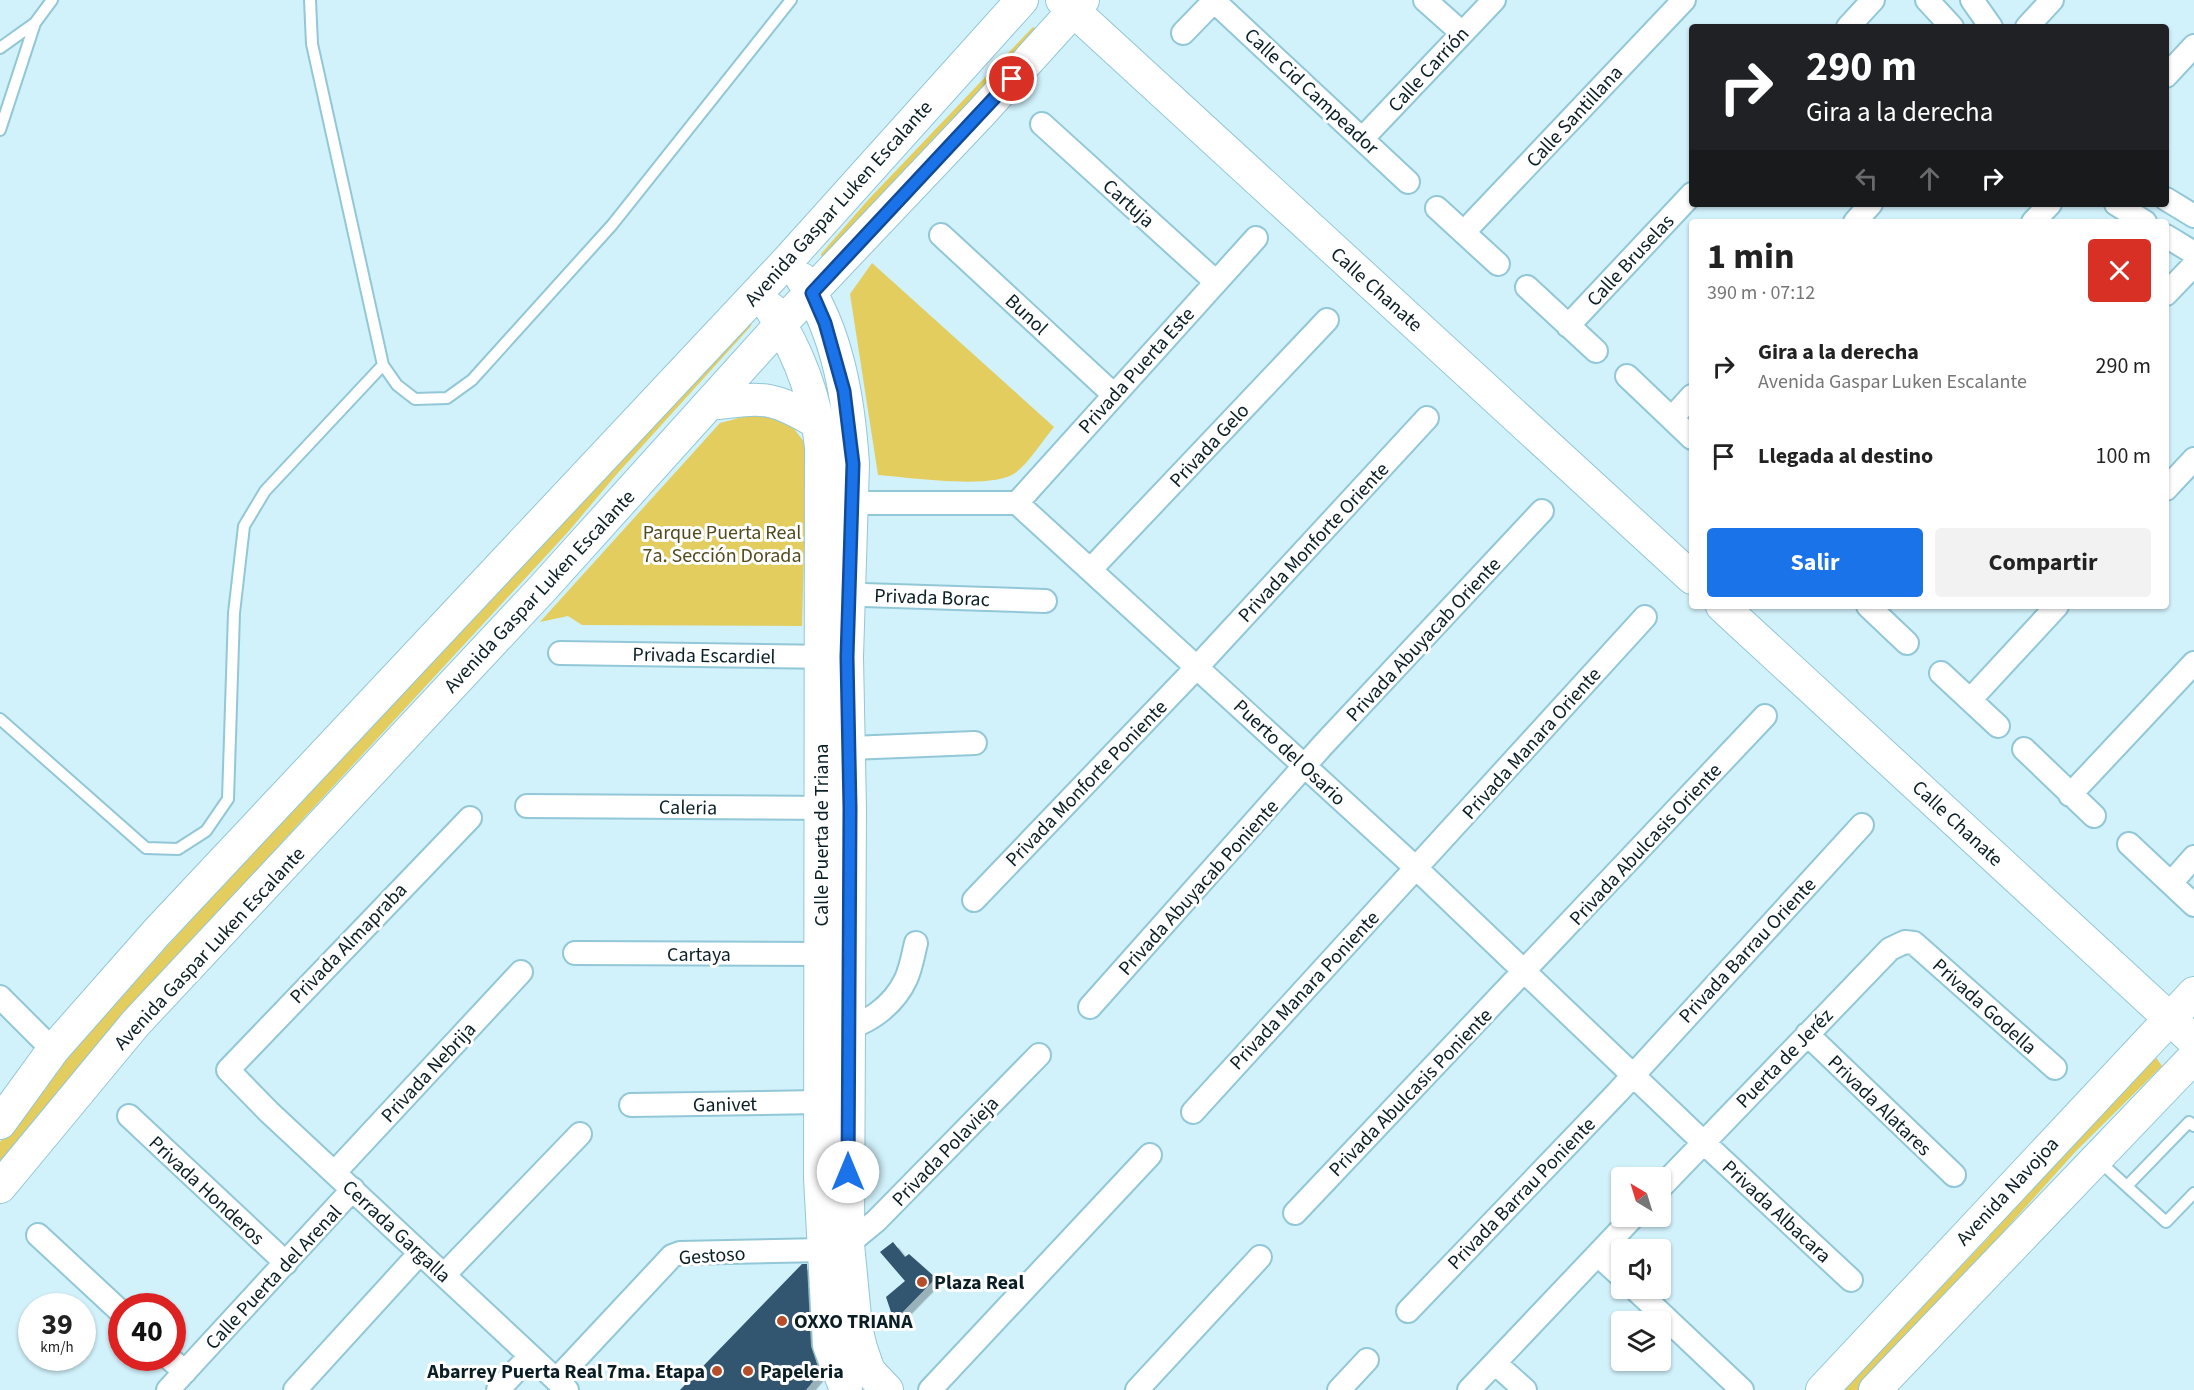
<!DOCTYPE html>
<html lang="es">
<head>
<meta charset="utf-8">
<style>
  :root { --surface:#fff; --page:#f2f2f2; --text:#222; --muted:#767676; --accent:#1a73e8 }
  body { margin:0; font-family:"Source Sans 3",sans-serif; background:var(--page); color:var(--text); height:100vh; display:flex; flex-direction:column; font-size:22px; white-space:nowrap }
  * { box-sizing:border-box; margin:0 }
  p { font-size:20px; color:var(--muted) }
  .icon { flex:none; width:33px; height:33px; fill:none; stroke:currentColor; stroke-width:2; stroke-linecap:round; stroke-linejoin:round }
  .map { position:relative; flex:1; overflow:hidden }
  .side { position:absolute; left:1689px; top:219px; width:480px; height:390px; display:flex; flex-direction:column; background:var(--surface); border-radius:6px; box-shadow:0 2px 4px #0004 }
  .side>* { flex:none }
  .guide { position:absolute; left:1689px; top:24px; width:480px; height:183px; border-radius:6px; box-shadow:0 2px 4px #0004; background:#202124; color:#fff; overflow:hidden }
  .needle { width:39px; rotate:322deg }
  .fabs { position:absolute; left:1611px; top:1167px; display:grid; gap:12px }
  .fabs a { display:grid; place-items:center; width:60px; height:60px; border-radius:6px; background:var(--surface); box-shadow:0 2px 4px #0004; font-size:30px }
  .speed { position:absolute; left:18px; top:1293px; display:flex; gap:12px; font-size:30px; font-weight:700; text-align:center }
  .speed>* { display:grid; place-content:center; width:78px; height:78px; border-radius:50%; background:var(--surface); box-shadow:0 2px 4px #0004; line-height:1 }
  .speed small { font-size:15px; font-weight:400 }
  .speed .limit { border:9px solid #d22; background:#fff; color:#111 }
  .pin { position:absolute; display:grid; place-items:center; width:51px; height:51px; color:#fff; margin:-26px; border:3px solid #fff; border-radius:50%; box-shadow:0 2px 6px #0007 }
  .me { position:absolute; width:66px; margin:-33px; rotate:0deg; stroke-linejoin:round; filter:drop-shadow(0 0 4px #0008) }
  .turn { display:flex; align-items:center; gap:21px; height:126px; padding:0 18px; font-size:27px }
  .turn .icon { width:78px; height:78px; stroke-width:2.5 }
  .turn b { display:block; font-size:42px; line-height:51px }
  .lanes { display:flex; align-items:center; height:57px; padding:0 18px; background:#0003; justify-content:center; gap:30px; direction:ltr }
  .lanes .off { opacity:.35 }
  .round { display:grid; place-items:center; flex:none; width:63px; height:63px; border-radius:6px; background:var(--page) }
  .headline { display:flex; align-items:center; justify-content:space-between; height:102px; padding:0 18px }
  h1 { font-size:36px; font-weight:700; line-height:45px }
  .primary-button { display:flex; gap:12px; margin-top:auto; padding:12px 18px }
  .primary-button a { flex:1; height:69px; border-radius:6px; background:var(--accent); color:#fff; font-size:24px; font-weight:700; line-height:69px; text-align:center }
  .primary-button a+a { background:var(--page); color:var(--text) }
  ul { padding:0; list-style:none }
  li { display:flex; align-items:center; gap:18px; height:90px; padding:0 18px }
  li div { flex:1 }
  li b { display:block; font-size:22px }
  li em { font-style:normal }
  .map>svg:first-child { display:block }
</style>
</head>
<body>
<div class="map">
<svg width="2194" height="1390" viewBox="0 0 2194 1390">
  <defs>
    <filter id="shadow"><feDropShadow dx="5.5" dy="5.5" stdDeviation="0" flood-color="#0004"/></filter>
  </defs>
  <rect width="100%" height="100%" fill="#d1f1fb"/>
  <path fill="#e2cd5e" d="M 1033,27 L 1037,29 L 1036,32 L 822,260 L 821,254 L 868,200 Z
    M 872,263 L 1054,427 C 1042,441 1030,462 1015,473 C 993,490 906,477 878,475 L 850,294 Z
    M 752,320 L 751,326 L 616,475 L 568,532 L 304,818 L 64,1084 L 0,1170 L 0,1142 L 88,1033 L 266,838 Z
    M 754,414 L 789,422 L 807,446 L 802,626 L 582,625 L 568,616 L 540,622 L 720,423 Z
    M 2155,1056 L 2162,1066 L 2076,1151 L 1861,1390 L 1843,1390 L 1989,1237 L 2005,1211 Z"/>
  <path fill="#31576f" filter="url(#shadow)" d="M 893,1242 L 905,1257 L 909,1254 L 936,1278 L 894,1321 L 886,1297 L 905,1281 L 880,1252 Z
    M 802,1264 L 807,1264 L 811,1346 L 820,1373 L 806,1390 L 680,1390 Z"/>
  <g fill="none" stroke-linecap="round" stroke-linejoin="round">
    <g stroke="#92c7d7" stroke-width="14">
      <path id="lane" d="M 310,0 L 312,44 L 383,365 L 397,385 L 415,399 L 447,398 L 472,380 L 612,225 L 791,0
        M 0,48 L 35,23 L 52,0
        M 0,130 L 35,23
        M 0,719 L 146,848 L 178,849 L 206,831 L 228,799 L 234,613 L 244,526 L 265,491 L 383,365
        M 2099,1161 L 2166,1222 L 2194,1193
        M 2127,1186 L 2189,1122 L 2194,1126"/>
    </g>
    <g stroke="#92c7d7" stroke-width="26">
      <path id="street" d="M 1425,0 L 1462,33
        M 1927,0 L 1952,27
        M 1972,0 L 1991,27
        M 1214,1 L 1408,182
        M 1848,27 L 1873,0
        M 2027,27 L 2052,0
        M 1183,33 L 1215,0
        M 2166,76 L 2194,46
        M 1042,124 L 1216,282
        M 1363,138 L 1494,0
        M 2166,199 L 2194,216
        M 2116,204 L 2145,222
        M 1437,208 L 1498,264
        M 1855,222 L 1871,204
        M 2033,222 L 2050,204
        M 1464,232 L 1684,0
        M 941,235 L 1113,394
        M 2166,236 L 2194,253
        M 1527,287 L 1596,351
        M 2166,294 L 2194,265
        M 1568,326 L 1692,194
        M 1627,376 L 1692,438
        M 1672,418 L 1692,396
        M 2166,489 L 2194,459
        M 839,503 L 1017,503 L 1416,868 L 1703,1142 L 1851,1280
        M 1017,503 L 1256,238
        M 1091,569 L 1327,320
        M 833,594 L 1045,601
        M 1868,606 L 1907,643
        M 560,653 L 834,657
        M 1941,673 L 1998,726
        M 1970,700 L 2057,606
        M 850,748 L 975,743
        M 2024,749 L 2094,816
        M 2070,795 L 2194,663
        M 527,806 L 834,808
        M 470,818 L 228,1070 L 269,1112 L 567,1390
        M 2129,844 L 2194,905
        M 2171,883 L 2194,857
        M 974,900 L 1198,666 L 1427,418
        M 575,953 L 822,954
        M 0,997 L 53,1050
        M 1090,1007 L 1323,745 L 1542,511
        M 836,1029 C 865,1028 894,1005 906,979 C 911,968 913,955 916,943
        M 1807,1034 L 1954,1175
        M 631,1105 L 819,1102
        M 1193,1112 L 1645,617
        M 129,1116 L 286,1263
        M 335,1172 L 521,972
        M 1660,1188 L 1890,949 L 1905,942 L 1914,943 L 2055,1068
        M 1295,1213 L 1765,716
        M 38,1235 L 122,1313
        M 1598,1255 L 1622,1277
        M 444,1275 L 580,1134
        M 1634,1288 L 1742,1390
        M 1408,1311 L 1617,1093 L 1862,825
        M 169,1358 L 185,1372
        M 1495,1363 L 1525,1390
        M 556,1380 L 672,1256 L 680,1253 L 823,1250 L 848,1244 L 876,1221 L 1039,1055
        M 168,1390 L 353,1189
        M 295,1390 L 420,1253
        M 498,1390 L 530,1356
        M 930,1390 L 1150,1155
        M 1137,1390 L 1260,1257
        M 1339,1390 L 1367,1360
        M 1469,1390 L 1634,1216"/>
    </g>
    <g stroke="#92c7d7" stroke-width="34">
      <path id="secondary" d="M 1062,0 L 1692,578
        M 802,279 C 838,331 849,402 853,464 L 847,657 L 850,808 L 848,1244 L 856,1327 L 861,1348 L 869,1371 L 887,1390
        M 771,309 C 798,351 816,397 821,447 L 820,1178 L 829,1345 L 846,1390
        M 709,404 C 764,398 770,394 819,424
        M 1722,606 L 2194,1041
        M 0,1123 L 53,1050 L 157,932 L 789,259 L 1022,0
        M 0,1187 L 135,1024 L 542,589 L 781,324 L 981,113 L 1083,0
        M 1822,1390 L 2194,993
        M 1875,1390 L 2194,1057"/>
    </g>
    <use href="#lane" stroke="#fff" stroke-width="10"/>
    <use href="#street" stroke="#fff" stroke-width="22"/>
    <use href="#secondary" stroke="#fff" stroke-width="32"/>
  </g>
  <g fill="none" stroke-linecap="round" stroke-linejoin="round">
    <g stroke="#114b97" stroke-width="15">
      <path id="route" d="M 848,1172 L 850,808 L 847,657 L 853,464 L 844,391 L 825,323 L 812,293 L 1012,79"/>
    </g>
    <use href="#route" stroke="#1a73e8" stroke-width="10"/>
  </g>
  <g fill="#b54e29" stroke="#fff" stroke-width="2">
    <circle cx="922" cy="1282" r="6"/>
    <circle cx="782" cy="1321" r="6"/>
    <circle cx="717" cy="1371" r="6"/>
    <circle cx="748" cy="1371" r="6"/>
  </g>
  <g text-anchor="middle" stroke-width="6" stroke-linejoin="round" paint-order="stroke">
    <g font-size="20" fill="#0a1f25" stroke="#fff">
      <text transform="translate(1428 69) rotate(-47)" y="7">Calle Carrión</text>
      <text transform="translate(1312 91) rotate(43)" y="7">Calle Cid Campeador</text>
      <text transform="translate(1574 116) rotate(-47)" y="7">Calle Santillana</text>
      <text transform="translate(838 203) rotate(-48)" y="7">Avenida Gaspar Luken Escalante</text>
      <text transform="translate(1129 203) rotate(42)" y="7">Cartuja</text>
      <text transform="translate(1630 260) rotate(-47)" y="7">Calle Bruselas</text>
      <text transform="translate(1377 289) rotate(42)" y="7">Calle Chanate</text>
      <text transform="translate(1027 314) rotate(43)" y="7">Bunol</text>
      <text transform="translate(1136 370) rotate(-48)" y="7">Privada Puerta Este</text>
      <text transform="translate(1209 445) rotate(-47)" y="7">Privada Gelo</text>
      <text transform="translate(1313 542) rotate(-47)" y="7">Privada Monforte Oriente</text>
      <text transform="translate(539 591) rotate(-47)" y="7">Avenida Gaspar Luken Escalante</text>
      <text transform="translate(932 597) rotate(2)" y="7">Privada Borac</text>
      <text transform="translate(1423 639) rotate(-47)" y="7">Privada Abuyacab Oriente</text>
      <text transform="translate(704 655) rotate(1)" y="7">Privada Escardiel</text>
      <text transform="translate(1531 743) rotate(-48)" y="7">Privada Manara Oriente</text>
      <text transform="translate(1290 752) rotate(43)" y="7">Puerto del Osario</text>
      <text transform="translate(1086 783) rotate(-46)" y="7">Privada Monforte Poniente</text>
      <text transform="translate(688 807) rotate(1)" y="7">Caleria</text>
      <text transform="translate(1958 823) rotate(43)" y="7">Calle Chanate</text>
      <text transform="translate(821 835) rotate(-90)" y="7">Calle Puerta de Triana</text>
      <text transform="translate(1645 844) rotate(-47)" y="7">Privada Abulcasis Oriente</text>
      <text transform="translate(1198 887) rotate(-48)" y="7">Privada Abuyacab Poniente</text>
      <text transform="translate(348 943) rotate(-46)" y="7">Privada Almapraba</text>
      <text transform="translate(209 948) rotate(-47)" y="7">Avenida Gaspar Luken Escalante</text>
      <text transform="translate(1747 950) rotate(-47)" y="7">Privada Barrau Oriente</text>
      <text x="699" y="961">Cartaya</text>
      <text transform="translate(1304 990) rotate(-47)" y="7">Privada Manara Poniente</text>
      <text transform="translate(1985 1006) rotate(42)" y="7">Privada Godella</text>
      <text transform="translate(1784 1058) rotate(-46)" y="7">Puerta de Jeréz</text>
      <text transform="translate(428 1072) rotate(-47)" y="7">Privada Nebrija</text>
      <text transform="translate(1410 1092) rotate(-46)" y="7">Privada Abulcasis Poniente</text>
      <text transform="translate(725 1104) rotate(-1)" y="7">Ganivet</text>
      <text transform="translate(1880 1105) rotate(44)" y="7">Privada Alatares</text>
      <text transform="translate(945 1151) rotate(-46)" y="7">Privada Polavieja</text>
      <text transform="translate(207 1190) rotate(43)" y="7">Privada Honderos</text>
      <text transform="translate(2007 1191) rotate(-47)" y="7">Avenida Navojoa</text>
      <text transform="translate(1521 1193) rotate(-46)" y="7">Privada Barrau Poniente</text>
      <text transform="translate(1777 1211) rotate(43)" y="7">Privada Albacara</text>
      <text transform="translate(397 1231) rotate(43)" y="7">Cerrada Gargalla</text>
      <text transform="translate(712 1255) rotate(-4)" y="7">Gestoso</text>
      <text transform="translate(273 1277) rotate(-47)" y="7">Calle Puerta del Arenal</text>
    </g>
    <g font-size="20" fill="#534a1c" stroke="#fff">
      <text x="722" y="539">Parque Puerta Real<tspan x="722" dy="23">7a. Sección Dorada</tspan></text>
    </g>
    <g font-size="20" font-weight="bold" fill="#0a1f25" stroke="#fff" text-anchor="start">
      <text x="934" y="1289">Plaza Real</text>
      <text x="794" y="1328">OXXO TRIANA</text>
      <text x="705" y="1378" text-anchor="end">Abarrey Puerta Real 7ma. Etapa</text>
      <text x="760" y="1378">Papeleria</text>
    </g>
  </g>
</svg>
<div class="fabs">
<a><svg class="needle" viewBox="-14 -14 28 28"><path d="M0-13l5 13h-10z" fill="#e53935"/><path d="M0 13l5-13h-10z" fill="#767676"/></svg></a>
<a><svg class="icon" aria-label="sound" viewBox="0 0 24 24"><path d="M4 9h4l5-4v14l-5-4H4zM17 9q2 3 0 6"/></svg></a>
<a><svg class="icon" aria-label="layers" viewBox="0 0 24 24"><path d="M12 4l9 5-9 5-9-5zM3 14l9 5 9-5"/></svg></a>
</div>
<div class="speed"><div>39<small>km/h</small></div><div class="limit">40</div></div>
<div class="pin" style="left:1012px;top:79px;background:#d93025"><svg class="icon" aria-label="arrive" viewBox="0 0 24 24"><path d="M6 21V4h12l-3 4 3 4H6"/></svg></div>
<svg class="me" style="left:848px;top:1172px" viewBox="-20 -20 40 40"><circle r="19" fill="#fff"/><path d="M0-13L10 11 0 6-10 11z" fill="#1a73e8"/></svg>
<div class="guide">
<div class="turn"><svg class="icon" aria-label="right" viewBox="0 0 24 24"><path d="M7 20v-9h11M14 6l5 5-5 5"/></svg><div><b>290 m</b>Gira a la derecha</div></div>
<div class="lanes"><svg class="icon off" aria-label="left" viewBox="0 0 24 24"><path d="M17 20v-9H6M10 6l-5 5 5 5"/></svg><svg class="icon off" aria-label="ahead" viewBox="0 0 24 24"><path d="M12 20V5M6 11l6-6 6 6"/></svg><svg class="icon" aria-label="right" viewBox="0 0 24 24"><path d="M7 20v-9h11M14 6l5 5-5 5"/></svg></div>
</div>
<section class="side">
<div class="headline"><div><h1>1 min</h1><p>390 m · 07:12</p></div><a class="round" style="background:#d93025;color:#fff"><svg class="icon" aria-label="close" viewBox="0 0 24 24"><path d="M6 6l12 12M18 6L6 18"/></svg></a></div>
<ul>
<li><svg class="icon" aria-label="right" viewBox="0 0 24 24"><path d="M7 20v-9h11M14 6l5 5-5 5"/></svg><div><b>Gira a la derecha</b><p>Avenida Gaspar Luken Escalante</p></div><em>290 m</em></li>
<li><svg class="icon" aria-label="arrive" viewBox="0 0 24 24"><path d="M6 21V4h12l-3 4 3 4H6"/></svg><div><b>Llegada al destino</b></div><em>100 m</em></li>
</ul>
<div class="primary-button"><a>Salir</a><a>Compartir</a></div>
</section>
</div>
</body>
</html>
